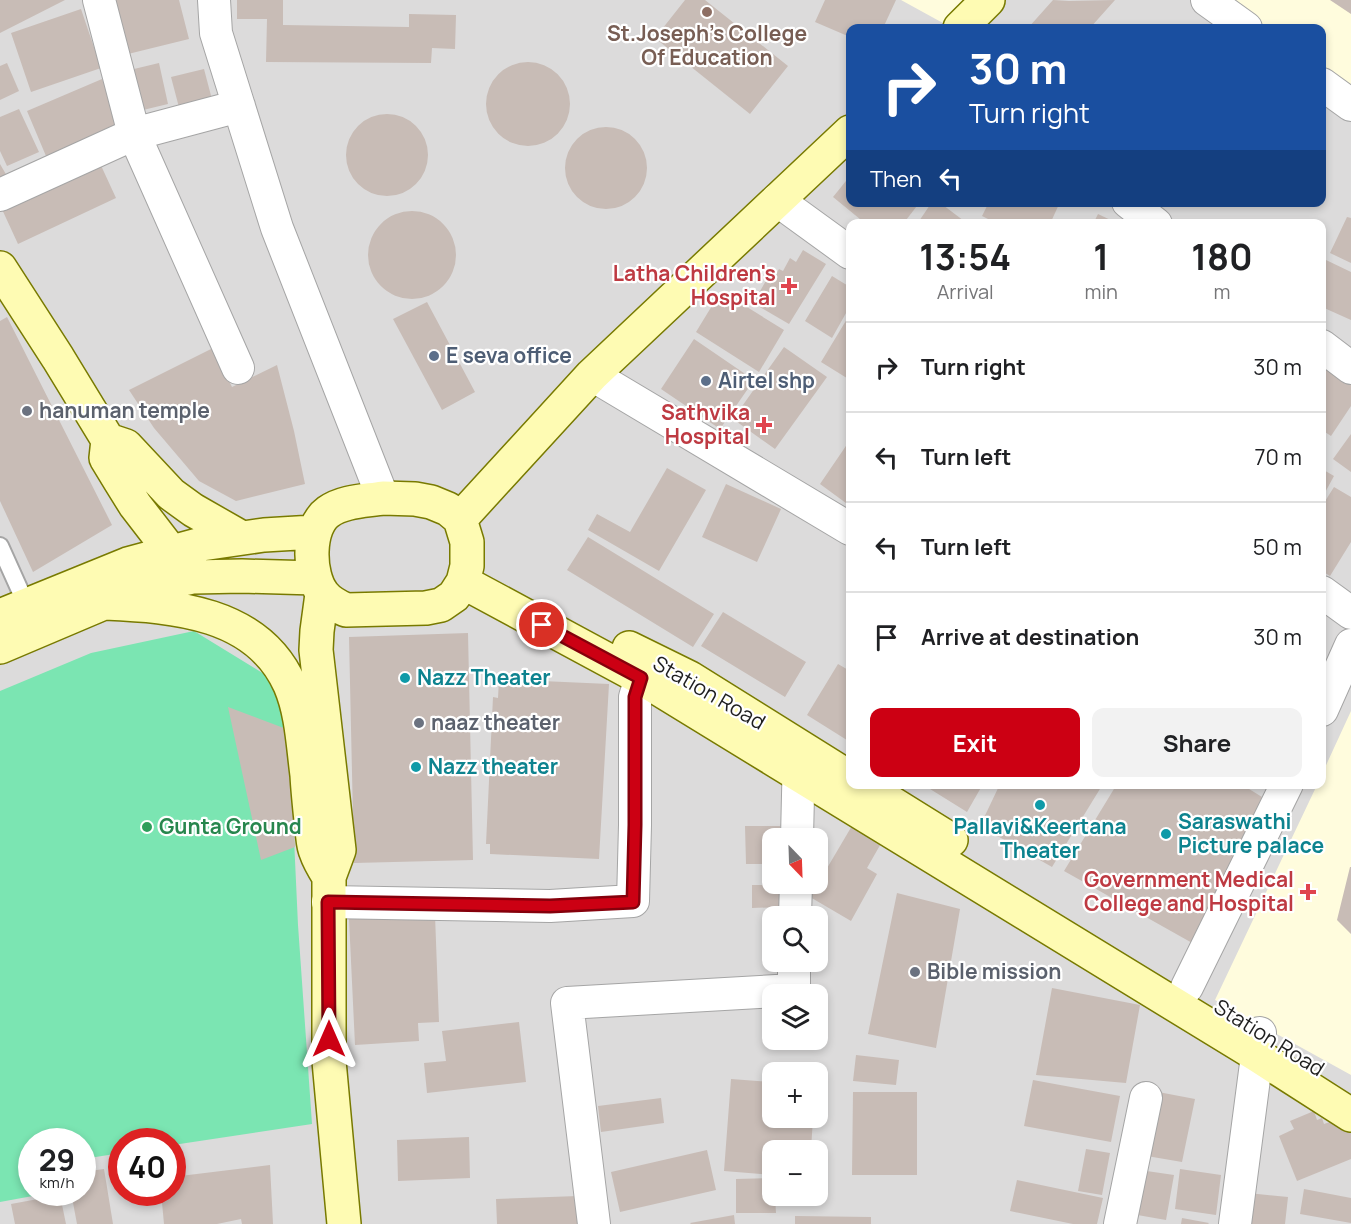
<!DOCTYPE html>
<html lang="en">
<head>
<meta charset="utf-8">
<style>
  :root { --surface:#fff; --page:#f2f2f2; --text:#202124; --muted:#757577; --line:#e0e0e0; --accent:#cc0013 }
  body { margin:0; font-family:Manrope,sans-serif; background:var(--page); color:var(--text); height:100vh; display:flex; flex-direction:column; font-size:22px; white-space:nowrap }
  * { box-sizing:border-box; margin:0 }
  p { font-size:20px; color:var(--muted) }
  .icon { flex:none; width:33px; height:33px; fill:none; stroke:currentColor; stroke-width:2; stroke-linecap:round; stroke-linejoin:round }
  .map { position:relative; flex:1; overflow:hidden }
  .panel { position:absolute; left:846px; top:219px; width:480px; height:570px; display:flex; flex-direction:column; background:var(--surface); border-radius:12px; box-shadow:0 3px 9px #0003 }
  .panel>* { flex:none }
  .banner { position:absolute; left:846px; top:24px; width:480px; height:183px; border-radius:12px; box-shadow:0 3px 9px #0003; background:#1a4fa0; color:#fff; overflow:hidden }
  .needle { width:39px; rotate:157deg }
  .controls { position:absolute; left:762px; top:828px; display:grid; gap:12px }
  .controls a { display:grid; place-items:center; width:66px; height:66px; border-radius:12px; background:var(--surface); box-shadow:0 3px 9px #0003; font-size:30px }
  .speed { position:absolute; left:18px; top:1128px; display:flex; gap:12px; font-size:30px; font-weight:700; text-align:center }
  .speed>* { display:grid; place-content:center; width:78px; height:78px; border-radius:50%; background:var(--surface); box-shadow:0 3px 9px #0003; line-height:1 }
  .speed small { font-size:15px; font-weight:400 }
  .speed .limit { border:9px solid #d22; background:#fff; color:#111 }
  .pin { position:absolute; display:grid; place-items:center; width:51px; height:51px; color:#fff; margin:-26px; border:3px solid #fff; border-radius:50%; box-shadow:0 2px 6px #0007 }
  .me { position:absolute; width:66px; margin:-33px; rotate:0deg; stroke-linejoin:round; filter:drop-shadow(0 0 4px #0008) }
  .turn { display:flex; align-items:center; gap:21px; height:126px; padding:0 24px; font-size:27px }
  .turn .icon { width:78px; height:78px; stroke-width:2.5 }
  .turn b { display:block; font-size:42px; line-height:51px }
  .then { display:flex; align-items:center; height:57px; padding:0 24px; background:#0003; gap:12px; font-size:22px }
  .eta { display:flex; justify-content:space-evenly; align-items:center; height:102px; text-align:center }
  .eta b { font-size:36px; font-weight:700; line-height:42px }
  .button { display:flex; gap:12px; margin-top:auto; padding:12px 24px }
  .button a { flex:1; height:69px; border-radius:12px; background:var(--accent); color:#fff; font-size:24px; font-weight:700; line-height:69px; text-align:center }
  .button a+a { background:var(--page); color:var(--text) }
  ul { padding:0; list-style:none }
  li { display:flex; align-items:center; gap:18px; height:90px; padding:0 24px; border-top:2px solid var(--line) }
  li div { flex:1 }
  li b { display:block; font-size:22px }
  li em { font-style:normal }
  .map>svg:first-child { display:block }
</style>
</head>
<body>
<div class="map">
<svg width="1351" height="1224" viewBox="0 0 1351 1224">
  <rect width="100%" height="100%" fill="#f0ebe3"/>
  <path fill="#dcdbdb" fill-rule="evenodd" d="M 0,0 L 1351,0 L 1351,1224 L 0,1224 ZM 850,28 L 1322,28 L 1322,202 L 850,202 ZM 850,224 L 1322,224 L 1322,784 L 850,784 ZM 772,838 L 818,838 L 818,884 L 772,884 ZM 772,916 L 818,916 L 818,962 L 772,962 ZM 772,994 L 818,994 L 818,1040 L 772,1040 ZM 772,1072 L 818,1072 L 818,1118 L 772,1118 ZM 32,1142 L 82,1142 L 82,1192 L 32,1192 ZM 122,1142 L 172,1142 L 172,1192 L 122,1192 ZM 772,1150 L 818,1150 L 818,1196 L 772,1196 Z"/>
  <path fill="#fffcdd" d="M 901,0 L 981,0 L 952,28 Z
    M 1216,0 L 1351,0 L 1351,91 L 1322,71 L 1322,28 L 1258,28 Z
    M 1351,711 L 1351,1075 L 1215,1000 L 1317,785 L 1322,784 L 1322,774 Z"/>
  <path fill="#7be5b2" d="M 194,631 L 269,677 L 289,730 L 298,925 L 312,1124 L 173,1145 L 172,1142 L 122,1142 L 121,1153 L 83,1159 L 82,1142 L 32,1142 L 32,1192 L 49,1193 L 0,1202 L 0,691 L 91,653 Z"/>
  <path fill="#c8bcb6" d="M 0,0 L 65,0 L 0,33 Z
    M 114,0 L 179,0 L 189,39 L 128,54 Z
    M 237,0 L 283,0 L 283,25 L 409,27 L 409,14 L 456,15 L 455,49 L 432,48 L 431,63 L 266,62 L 267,19 L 237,19 Z
    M 685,0 L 705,0 L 788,66 L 750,114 L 655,38 Z
    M 825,0 L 896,0 L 883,28 L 850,28 L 850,37 L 815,22 Z
    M 1053,0 L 1069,1 L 1115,0 L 1090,28 L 1028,28 Z
    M 1330,0 L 1351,0 L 1351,14 Z
    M 81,9 L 101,68 L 31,92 L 11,33 Z
    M486 104a42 42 0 1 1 84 0a42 42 0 1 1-84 0Z
    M 7,63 L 19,91 L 0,100 L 0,66 Z
    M 159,63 L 168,104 L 143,110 L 134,69 Z
    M 204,69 L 214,107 L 181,115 L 171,77 Z
    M 102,79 L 121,124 L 46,156 L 27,111 Z
    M 19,109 L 39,152 L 7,166 L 0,151 L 0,117 Z
    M346 155a41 41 0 1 1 82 0a41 41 0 1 1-82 0Z
    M565 168a41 41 0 1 1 82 0a41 41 0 1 1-82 0Z
    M 98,159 L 116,198 L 18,244 L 0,205 Z
    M 0,164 L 11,183 L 0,189 Z
    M 850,176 L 850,202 L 920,202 L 903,224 L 866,224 L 833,197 Z
    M 932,202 L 939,202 L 968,224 L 917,224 Z
    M 989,202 L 1060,202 L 1050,224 L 998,224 L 982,216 Z
    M368 255a44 44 0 1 1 88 0a44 44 0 1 1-88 0Z
    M 1098,214 L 1119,224 L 1093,224 Z
    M 1347,217 L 1351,218 L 1351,263 L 1330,253 Z
    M 803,250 L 826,264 L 789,324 L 753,303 L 767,279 L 771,282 L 779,269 L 783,271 L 790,258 L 796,262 Z
    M 1326,260 L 1351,272 L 1351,320 L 1322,307 L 1322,269 Z
    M 832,276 L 850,287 L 850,306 L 832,338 L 805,321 Z
    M 721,291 L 784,330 L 759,372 L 696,332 Z
    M 427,302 L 475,392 L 442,410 L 393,319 Z
    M 850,314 L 850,380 L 821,362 Z
    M 7,317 L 112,525 L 33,572 L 0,501 L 0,321 Z
    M 694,339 L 754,380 L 720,429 L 661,389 Z
    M 784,347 L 827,377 L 775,449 L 733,419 Z
    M 213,348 L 232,387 L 277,365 L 294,431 L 305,484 L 236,501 L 199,481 L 154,428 L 129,390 Z
    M 1322,363 L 1351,382 L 1351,406 L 1331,436 L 1322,430 Z
    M 1351,434 L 1351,472 L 1333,459 Z
    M 850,440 L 850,506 L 820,484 Z
    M 667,468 L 706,490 L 659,571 L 588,530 L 597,514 L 630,532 Z
    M 1322,469 L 1334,476 L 1322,498 Z
    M 726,484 L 781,509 L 757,562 L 702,537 Z
    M 1334,487 L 1351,497 L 1351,542 L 1330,576 L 1322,571 L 1322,506 Z
    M 588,537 L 714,614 L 693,647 L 567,570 Z
    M 723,612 L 806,662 L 785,697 L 701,646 Z
    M 468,633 L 473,860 L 354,863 L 349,637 Z
    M 838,664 L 850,671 L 850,742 L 807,715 Z
    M 499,679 L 609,684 L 599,859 L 490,854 L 490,844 L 486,844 L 493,697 L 498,698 Z
    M 228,707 L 289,730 L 295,847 L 261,860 Z
    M 922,784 L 983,784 L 967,812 Z
    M 1000,784 L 1103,784 L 1052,867 L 980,826 Z
    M 1117,784 L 1241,784 L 1262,797 L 1194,944 L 1064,871 Z
    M 856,819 L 887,833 L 867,868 L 877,874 L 851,921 L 810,897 Z
    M 745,826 L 780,826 L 780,838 L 772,838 L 772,864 L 746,864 Z
    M 1350,867 L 1351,867 L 1351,934 L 1337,920 Z
    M 752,885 L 780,885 L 780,907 L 752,908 Z
    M 897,893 L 960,909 L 936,1048 L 868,1034 Z
    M 435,915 L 439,1022 L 418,1023 L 419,1041 L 355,1045 L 349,919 Z
    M 1052,988 L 1140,1005 L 1126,1083 L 1036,1075 Z
    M 519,1022 L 526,1082 L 427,1093 L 424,1063 L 446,1061 L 442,1031 Z
    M 856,1055 L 899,1060 L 896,1085 L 853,1081 Z
    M 731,1079 L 772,1082 L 772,1118 L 813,1118 L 811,1150 L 772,1150 L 772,1175 L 724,1171 Z
    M 1033,1080 L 1120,1096 L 1111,1142 L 1024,1126 Z
    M 1153,1091 L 1195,1099 L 1182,1162 L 1141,1155 Z
    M 853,1092 L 917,1092 L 917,1175 L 852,1175 Z
    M 661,1098 L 664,1123 L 601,1132 L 598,1106 Z
    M 1314,1111 L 1317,1120 L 1322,1118 L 1324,1124 L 1333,1121 L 1335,1125 L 1351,1118 L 1351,1159 L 1297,1181 L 1279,1136 L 1294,1129 L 1290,1121 Z
    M 469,1137 L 470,1178 L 398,1181 L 397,1140 Z
    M 1086,1149 L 1110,1153 L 1102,1195 L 1078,1191 Z
    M 707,1150 L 716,1190 L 620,1212 L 611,1172 Z
    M 270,1165 L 273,1224 L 242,1224 L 241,1219 L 217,1224 L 164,1224 L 161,1192 L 172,1192 L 172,1177 Z
    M 104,1169 L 113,1224 L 77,1224 L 71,1192 L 82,1192 L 82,1172 Z
    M 1133,1169 L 1174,1175 L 1166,1220 L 1126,1213 Z
    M 1180,1169 L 1221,1175 L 1216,1215 L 1175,1209 Z
    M 772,1178 L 772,1196 L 775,1196 L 776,1213 L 736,1213 L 736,1179 Z
    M 1017,1180 L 1103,1198 L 1097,1224 L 1073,1224 L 1010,1211 Z
    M 1304,1189 L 1351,1198 L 1351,1223 L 1300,1214 Z
    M 1248,1193 L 1288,1197 L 1285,1224 L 1245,1224 Z
    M 60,1195 L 66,1224 L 15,1224 L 11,1204 Z
    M 578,1196 L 579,1224 L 497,1224 L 496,1199 Z
    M 734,1215 L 735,1224 L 691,1224 L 690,1223 Z
    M 795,1216 L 871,1217 L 871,1224 L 795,1224 Z
    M 1182,1218 L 1209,1223 L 1208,1224 L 1181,1224 Z"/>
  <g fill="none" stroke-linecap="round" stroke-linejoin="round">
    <g stroke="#a5a5a5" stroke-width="20">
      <path id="lane" d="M 0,546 L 27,606"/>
    </g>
    <g stroke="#a5a5a5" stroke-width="34">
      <path id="street" d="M 99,0 L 134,134 L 238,368
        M 214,0 L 216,33 L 277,228 L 383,498
        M 1207,0 L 1246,28
        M 1322,84 L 1351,105
        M 0,195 L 134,134 L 239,106
        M 777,200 L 850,253
        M 1128,202 L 1156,224
        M 1322,346 L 1351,368
        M 592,375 L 850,529
        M 1322,592 L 1351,613
        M 1322,710 L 1351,645
        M 797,838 L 799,752
        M 328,902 L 550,906 L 633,901 L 635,825 L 635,697 L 641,678 L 661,664
        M 795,916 L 796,884
        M 1187,987 L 1287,784
        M 594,1224 L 567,1003 L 794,990 L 794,962
        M 1120,1224 L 1146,1098
        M 1235,1224 L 1260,1033"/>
    </g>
    <g stroke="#787a00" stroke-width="36">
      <path id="secondary" d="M 960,28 L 988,0
        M 0,268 L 58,358 L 108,440 L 106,458 L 120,481 L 135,505 L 172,553 L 193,577
        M 108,440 L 126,446 L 171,494 L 193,510 L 242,538
        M 383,498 L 415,499 L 431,502 L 448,509 L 460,519 L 467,542 L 467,566 L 463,582 L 454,596 L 441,605 L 426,608 L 346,610 C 337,606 329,602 323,594 C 308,575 307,527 328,512 C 343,501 365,501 383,498 Z
        M 460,519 L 592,375 L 850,132
        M 463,582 L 641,678 L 1257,1055 L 1351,1115
        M 322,594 L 317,631 L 316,650 L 339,850 L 329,877 L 329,1061 L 344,1224
        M 105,603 C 174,606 258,612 290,685 C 302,713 303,745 307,775 C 308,793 310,811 312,830 C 313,837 313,846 316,852 C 319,861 324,869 329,877
        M 0,616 L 128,564 L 202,544 L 264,535 L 314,532
        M 0,647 L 132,591 L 157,585 L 193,577 L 242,576 L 315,578
        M 629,648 L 690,678 L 850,778
        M 861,784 L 951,840"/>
    </g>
    <use href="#lane" stroke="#fff" stroke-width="16"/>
    <use href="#street" stroke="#fff" stroke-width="32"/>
    <use href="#secondary" stroke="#fefbb3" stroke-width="33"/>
  </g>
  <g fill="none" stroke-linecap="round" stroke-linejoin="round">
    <g stroke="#85000c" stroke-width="15">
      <path id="route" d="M 329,1039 L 328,902 L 550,906 L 633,902 L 635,825 L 635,697 L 641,678 L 542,625"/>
    </g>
    <use href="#route" stroke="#cc0013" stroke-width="10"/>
  </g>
  <circle fill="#8d6e63" stroke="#fff" stroke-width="2" cx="707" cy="12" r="6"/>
  <g fill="#e0444e" stroke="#fff" stroke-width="2">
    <path d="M786 277h6v6h6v6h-6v6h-6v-6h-6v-6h6z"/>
    <path d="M761 416h6v6h6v6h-6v6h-6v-6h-6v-6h6z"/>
    <path d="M1305 883h6v6h6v6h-6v6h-6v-6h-6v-6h6z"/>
  </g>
  <g fill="#5c6f8a" stroke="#fff" stroke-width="2">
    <circle cx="434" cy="356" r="6"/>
    <circle cx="706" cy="381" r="6"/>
  </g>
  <g fill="#6b7280" stroke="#fff" stroke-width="2">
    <circle cx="27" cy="411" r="6"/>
    <circle cx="419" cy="723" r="6"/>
    <circle cx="915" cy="972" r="6"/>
  </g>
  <g fill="#0f9aa8" stroke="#fff" stroke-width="2">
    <circle cx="405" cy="678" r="6"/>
    <circle cx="416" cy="767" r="6"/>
    <circle cx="1040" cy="805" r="6"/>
    <circle cx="1166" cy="834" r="6"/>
  </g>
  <circle fill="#2e9e5b" stroke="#fff" stroke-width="2" cx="147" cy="827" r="6"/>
  <g text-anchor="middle" stroke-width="4.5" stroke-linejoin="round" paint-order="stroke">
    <g font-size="21" font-weight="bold" fill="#785e54" stroke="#fff">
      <text x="707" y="41">St.Joseph's College<tspan x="707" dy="24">Of Education</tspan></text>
    </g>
    <g font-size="21" font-weight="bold" fill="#be3a42" stroke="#fff" text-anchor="end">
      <text x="776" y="281">Latha Children's<tspan x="776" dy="24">Hospital</tspan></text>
      <text x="750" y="420">Sathvika<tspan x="750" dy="24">Hospital</tspan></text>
      <text x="1294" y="887">Government Medical<tspan x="1294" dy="24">College and Hospital</tspan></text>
    </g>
    <g font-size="21" font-weight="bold" fill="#4e5e75" stroke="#fff" text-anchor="start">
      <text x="446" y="363">E seva office</text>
      <text x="718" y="388">Airtel shp</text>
    </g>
    <g font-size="21" font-weight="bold" fill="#5b616d" stroke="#fff" text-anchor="start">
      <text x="39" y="418">hanuman temple</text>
      <text x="431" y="730">naaz theater</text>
      <text x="927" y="979">Bible mission</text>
    </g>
    <g font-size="21" font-weight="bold" fill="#0d838f" stroke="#fff" text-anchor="start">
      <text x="417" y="685">Nazz Theater</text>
      <text x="428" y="774">Nazz theater</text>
      <text x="1178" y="829">Saraswathi<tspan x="1178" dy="24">Picture palace</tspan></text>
      <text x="1040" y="834" text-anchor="middle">Pallavi&amp;Keertana<tspan x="1040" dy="24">Theater</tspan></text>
    </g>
    <g font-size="21" fill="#1e1e1e" stroke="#fff">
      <text transform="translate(709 693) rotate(30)" y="7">Station Road</text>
      <text transform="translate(1269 1038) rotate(32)" y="7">Station Road</text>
    </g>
    <g font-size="21" font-weight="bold" fill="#27864d" stroke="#fff" text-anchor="start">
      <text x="159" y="834">Gunta Ground</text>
    </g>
  </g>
</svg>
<div class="controls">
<a><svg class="needle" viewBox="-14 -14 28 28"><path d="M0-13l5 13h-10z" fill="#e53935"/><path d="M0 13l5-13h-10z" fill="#757577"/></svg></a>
<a><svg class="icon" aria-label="search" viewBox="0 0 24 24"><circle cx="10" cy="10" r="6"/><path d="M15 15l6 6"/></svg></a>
<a><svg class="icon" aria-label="layers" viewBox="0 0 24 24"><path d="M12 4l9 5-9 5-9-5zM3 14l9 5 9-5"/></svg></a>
<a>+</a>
<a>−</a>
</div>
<div class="speed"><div>29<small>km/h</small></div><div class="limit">40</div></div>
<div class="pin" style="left:542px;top:625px;background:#d93025"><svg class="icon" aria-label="arrive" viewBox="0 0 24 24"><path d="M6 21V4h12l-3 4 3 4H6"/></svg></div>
<svg class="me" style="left:329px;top:1039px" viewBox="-20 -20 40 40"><path d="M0-17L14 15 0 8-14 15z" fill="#cc0013" stroke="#fff" stroke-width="4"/></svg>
<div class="banner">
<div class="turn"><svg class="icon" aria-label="right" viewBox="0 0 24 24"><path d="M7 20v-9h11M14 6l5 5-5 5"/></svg><div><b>30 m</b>Turn right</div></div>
<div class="then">Then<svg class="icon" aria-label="left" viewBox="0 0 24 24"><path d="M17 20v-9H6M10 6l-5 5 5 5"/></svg></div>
</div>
<section class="panel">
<div class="eta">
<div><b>13:54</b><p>Arrival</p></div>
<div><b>1</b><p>min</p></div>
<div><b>180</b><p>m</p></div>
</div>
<ul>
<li><svg class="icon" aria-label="right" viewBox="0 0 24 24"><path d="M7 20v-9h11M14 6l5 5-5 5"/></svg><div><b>Turn right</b></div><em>30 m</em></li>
<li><svg class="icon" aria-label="left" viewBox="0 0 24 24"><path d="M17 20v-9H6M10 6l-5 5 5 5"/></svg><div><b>Turn left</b></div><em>70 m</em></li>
<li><svg class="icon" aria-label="left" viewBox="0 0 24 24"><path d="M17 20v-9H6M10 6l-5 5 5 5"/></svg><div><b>Turn left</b></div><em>50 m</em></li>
<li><svg class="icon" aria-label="arrive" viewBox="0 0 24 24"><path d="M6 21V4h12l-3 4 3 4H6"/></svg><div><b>Arrive at destination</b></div><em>30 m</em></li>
</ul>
<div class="button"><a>Exit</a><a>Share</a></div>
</section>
</div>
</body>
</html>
